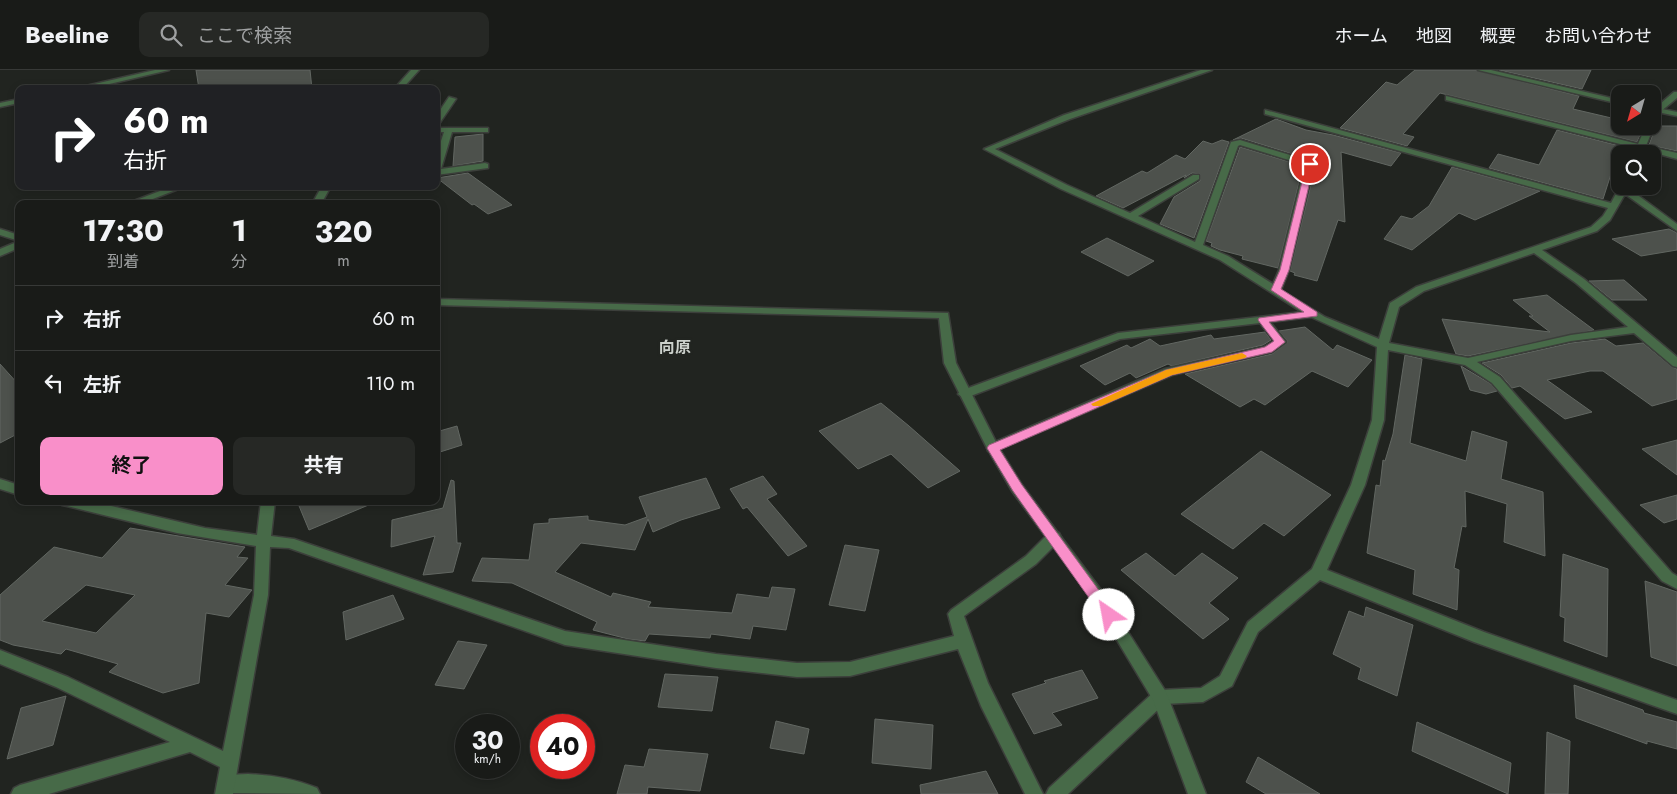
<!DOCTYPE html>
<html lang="ja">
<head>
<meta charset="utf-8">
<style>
  :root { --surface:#191b18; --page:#262825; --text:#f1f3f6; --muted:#9fa1a2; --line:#373937; --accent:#f98fc9 }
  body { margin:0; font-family:Jost,"Noto Sans JP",sans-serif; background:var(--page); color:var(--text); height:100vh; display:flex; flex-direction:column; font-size:19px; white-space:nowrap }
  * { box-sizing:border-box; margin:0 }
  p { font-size:16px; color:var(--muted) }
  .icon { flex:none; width:28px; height:28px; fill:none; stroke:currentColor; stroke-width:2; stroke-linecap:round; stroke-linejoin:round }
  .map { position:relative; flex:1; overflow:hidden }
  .side { position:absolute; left:15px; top:130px; width:425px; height:305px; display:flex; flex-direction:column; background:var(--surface); border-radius:10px; box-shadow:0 2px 8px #0003,0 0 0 1px var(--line) }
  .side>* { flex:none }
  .hud { position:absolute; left:15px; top:15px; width:425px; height:105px; border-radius:10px; box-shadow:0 2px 8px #0003,0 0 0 1px var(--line); background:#202124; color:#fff; overflow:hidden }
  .needle { width:32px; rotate:217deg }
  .controls { position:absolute; left:1611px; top:15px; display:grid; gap:10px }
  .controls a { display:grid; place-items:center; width:50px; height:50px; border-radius:10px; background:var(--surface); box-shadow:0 2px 8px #0003,0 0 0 1px var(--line); font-size:25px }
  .speed { position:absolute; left:455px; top:644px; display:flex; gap:10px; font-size:25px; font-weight:700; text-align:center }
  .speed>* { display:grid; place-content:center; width:65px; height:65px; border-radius:50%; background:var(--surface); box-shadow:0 2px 8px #0003,0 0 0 1px var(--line); line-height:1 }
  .speed small { font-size:12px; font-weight:400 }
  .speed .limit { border:8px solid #d22; background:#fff; color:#111 }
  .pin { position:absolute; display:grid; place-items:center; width:42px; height:42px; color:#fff; margin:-21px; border:2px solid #fff; border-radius:50%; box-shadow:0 1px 5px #0007 }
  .me { position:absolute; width:55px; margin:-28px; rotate:327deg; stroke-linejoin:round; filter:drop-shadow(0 0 4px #0008) }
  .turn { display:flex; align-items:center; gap:18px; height:105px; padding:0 25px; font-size:22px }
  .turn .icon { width:65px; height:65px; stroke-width:2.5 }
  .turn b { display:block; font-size:35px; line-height:42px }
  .eta { display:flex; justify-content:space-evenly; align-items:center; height:85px; text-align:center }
  .eta b { font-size:30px; font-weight:700; line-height:35px }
  .action { display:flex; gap:10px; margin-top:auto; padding:10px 25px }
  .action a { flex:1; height:58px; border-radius:10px; background:var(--accent); color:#111; font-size:20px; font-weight:700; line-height:58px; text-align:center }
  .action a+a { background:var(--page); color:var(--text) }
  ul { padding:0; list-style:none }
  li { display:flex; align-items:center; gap:15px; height:65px; padding:0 25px; border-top:1px solid var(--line) }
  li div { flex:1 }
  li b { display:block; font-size:19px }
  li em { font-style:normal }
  header { display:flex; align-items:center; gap:30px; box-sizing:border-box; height:70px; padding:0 25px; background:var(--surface); border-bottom:1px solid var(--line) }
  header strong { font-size:24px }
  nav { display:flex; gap:28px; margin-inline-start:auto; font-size:18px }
  .search { width:350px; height:45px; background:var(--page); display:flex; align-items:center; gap:12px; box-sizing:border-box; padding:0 18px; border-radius:10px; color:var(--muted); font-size:19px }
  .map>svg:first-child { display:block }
</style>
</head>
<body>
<header>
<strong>Beeline</strong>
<div class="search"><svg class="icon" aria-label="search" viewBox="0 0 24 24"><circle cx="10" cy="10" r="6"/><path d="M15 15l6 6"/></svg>ここで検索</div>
<nav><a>ホーム</a><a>地図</a><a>概要</a><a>お問い合わせ</a></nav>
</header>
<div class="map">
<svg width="1677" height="724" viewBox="0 0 1677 724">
  <rect width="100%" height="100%" fill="#212420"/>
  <path fill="#4d514c" stroke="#626762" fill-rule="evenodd" d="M 196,0 L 310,0 L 312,19 L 199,19 Z
    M 1415,0 L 1476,0 L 1579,26 L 1573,39 L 1620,50 L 1620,56 L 1644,56 L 1637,72 L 1440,23 L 1403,64 L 1414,67 L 1407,76 L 1340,58 L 1386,12 L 1397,15 Z
    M 1499,0 L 1591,0 L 1582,19 Z
    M 1276,49 L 1306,60 L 1333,65 L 1401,83 L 1391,96 L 1341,82 L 1345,152 L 1338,150 L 1317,211 L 1294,205 L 1295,203 L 1290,201 L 1316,94 L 1315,91 L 1241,68 L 1233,70 Z
    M 1656,56 L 1677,56 L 1677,81 L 1649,75 Z
    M 1557,60 L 1620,76 L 1603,129 L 1489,98 L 1498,84 L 1539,95 Z
    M 483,64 L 483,91 L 453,96 L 455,67 Z
    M 1222,70 L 1229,72 L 1194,168 L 1160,154 L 1174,127 L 1200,111 L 1200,104 L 1192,103 L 1184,108 L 1186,105 L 1123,138 L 1096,126 L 1142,101 L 1147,103 L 1176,85 L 1185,89 L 1203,71 L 1212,74 Z
    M 1240,77 L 1303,96 L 1278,198 L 1242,189 L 1243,186 L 1220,180 L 1211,176 L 1212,173 L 1206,171 Z
    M 1452,97 L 1540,121 L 1475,150 L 1459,143 L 1412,180 L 1384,169 L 1401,146 L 1412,149 L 1429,136 Z
    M 468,103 L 512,135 L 488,144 L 474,134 L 472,135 L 437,108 Z
    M 1669,159 L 1677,163 L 1677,180 L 1641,186 L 1612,169 Z
    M 1107,168 L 1154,191 L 1128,206 L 1081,182 Z
    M 1624,210 L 1647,230 L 1612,230 L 1589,211 Z
    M 1547,225 L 1594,260 L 1468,286 L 1456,284 L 1442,249 L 1550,262 L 1529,246 L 1533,246 L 1513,230 Z
    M 1305,257 L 1333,280 L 1337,275 L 1372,290 L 1348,317 L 1312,301 L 1265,335 L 1254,329 L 1240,337 L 1185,304 L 1272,284 L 1288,272 L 1279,261 Z
    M 1265,262 L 1271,270 L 1263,275 L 1172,296 L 1168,294 L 1136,308 L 1130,303 L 1105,315 L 1080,296 L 1127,275 L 1131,278 L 1150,269 L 1160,276 L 1211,265 L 1214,269 Z
    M 1605,269 L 1616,276 L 1643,273 L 1672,297 L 1677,299 L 1677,329 L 1652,336 L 1603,301 L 1590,301 L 1547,310 L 1592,342 L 1565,349 L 1520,316 L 1512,318 L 1501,305 L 1482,293 L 1571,273 Z
    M 1405,285 L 1422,289 L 1410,373 L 1466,391 L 1472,361 L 1507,372 L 1501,409 L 1543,422 L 1545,486 L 1504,472 L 1507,434 L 1465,421 L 1466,457 L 1462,456 L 1454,498 L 1459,500 L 1457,540 L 1413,524 L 1415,500 L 1367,483 L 1376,415 L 1380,416 L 1383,390 L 1385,391 L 1393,364 Z
    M 0,294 L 19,315 L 19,363 L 0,373 Z
    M 1461,296 L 1491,314 L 1497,321 L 1486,324 L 1470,320 Z
    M 881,333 L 909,356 L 960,401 L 928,418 L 891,384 L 858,399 L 819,361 Z
    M 457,356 L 462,375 L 440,382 L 436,362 Z
    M 1677,370 L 1677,405 L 1642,379 Z
    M 1261,381 L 1331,425 L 1284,466 L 1264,453 L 1233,479 L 1181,444 Z
    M 763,406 L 777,424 L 767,429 L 807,476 L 788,486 L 747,437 L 743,439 L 730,419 Z
    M 706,408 L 720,438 L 681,450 L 653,462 L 648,449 L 635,480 L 581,473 L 555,502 L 611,527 L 613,523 L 651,532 L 648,537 L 732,543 L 737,524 L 769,528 L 772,517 L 795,519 L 786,560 L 753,556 L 750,569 L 711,564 L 710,568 L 649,564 L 645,571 L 628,569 L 593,560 L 597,552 L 512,513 L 472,511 L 482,488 L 529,490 L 534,454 L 549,453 L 549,449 L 588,446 L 588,450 L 625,455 L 647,447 L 639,427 Z
    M 451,410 L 454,411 L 457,473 L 461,473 L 453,502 L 423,505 L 435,466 L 391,477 L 392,450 L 443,438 Z
    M 1677,425 L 1677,449 L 1664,453 L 1640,435 Z
    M 297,431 L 378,431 L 309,460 Z
    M 130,458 L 245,477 L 237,487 L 248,488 L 225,515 L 252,520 L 229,547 L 206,543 L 199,613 L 163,623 L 109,602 L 118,594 L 66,579 L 61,584 L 13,575 L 0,570 L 0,525 L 54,477 L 102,488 ZM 86,515 L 135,525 L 96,563 L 42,551 Z
    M 845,475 L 879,480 L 865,541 L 829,535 Z
    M 1146,483 L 1175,506 L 1202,483 L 1238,508 L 1209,533 L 1229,549 L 1203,569 L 1121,500 Z
    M 1563,484 L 1608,499 L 1607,587 L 1564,571 L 1565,548 L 1560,546 Z
    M 1645,511 L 1677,522 L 1677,596 L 1651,587 Z
    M 393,525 L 404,549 L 346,570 L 343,542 Z
    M 1366,537 L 1413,555 L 1397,626 L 1358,609 L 1361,598 L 1333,584 L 1349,541 L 1364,547 Z
    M 458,571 L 487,575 L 464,619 L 435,615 Z
    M 1082,600 L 1098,628 L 1052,643 L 1062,655 L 1034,664 L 1012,624 L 1046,613 L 1044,611 Z
    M 665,604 L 718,607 L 712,641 L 658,637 Z
    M 1574,615 L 1643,640 L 1644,643 L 1677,652 L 1677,679 L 1647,671 L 1647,674 L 1576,648 Z
    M 66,626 L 53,675 L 7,689 L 21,638 Z
    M 875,649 L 933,655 L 931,699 L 872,693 Z
    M 776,651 L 809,659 L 804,684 L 770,678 Z
    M 1417,652 L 1511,693 L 1508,724 L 1412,681 Z
    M 1547,662 L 1570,671 L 1568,724 L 1545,724 Z
    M 649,679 L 708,684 L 700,721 L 648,717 L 647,724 L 617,724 L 625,695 L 644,697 Z
    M 1258,687 L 1320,724 L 1266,724 L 1246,712 Z
    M 986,701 L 998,724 L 921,724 L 920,715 Z"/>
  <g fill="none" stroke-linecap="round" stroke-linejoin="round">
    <g stroke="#3c3f3b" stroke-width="3">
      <path id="service" d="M 1657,38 L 1677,42 L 1677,46 L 1657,42 Z
        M 248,704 C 272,705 295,709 317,718 L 320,724 L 226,723 L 220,720 L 217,714 L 220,708 L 226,705 Z"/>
    </g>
    <g stroke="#3c3f3b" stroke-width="3">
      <path id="minor" d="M 155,0 L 169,0 L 88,19 L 73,19 Z
        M 411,0 L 419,0 L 402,19 L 394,19 Z
        M 1201,0 L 1212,0 L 1070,49 L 995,79 L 1067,115 L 1130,143 L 1193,105 L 1199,105 L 1199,109 L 1138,146 L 1195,172 L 1231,72 L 1240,70 L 1313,92 L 1314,94 L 1289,200 L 1281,220 L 1325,247 L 1379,269 L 1390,233 L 1416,217 L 1591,157 L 1603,146 L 1608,138 L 1265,44 L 1265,40 L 1611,133 L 1620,116 L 1629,116 L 1628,118 L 1677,154 L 1677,161 L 1625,124 L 1610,150 L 1597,161 L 1542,180 L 1584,209 L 1677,287 L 1677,297 L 1673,296 L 1634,263 L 1571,271 L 1477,292 L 1500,307 L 1672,503 L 1677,506 L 1677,519 L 1662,511 L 1492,313 L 1465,295 L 1388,280 L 1384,350 L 1365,415 L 1327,500 L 1484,562 L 1677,630 L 1677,644 L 1474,572 L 1320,510 L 1258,562 L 1232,616 L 1203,632 L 1164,634 L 1068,724 L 1046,724 L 1049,718 L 1154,622 L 1160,620 L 1201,618 L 1220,606 L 1248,552 L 1312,499 L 1351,415 L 1372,350 L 1377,277 L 1311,247 L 1270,252 L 1286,272 L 1272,282 L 1172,305 L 993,382 L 988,381 L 987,378 L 988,375 L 1165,299 L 1264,277 L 1274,271 L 1260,253 L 1120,269 L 968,327 L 964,328 L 958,324 L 960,321 L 1118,263 L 1302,242 L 1220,190 L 1061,119 L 984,79 L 1064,45 ZM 1240,75 L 1305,95 L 1279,200 L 1273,214 L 1228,186 L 1203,175 L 1238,76 ZM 1534,183 L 1576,213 L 1628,257 L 1571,265 L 1468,288 L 1389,273 L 1399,237 L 1424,221 Z
        M 1478,0 L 1491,0 L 1620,30 L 1620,34 Z
        M 1674,22 L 1677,22 L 1677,28 L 1660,42 L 1652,53 L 1654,39 Z
        M 1446,26 L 1638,74 L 1646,56 L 1652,56 L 1653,54 L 1654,56 L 1646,76 L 1677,83 L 1677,89 L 1644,80 L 1642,84 L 1634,84 L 1636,78 L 1446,30 Z
        M 449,27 L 456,29 L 439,54 L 436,54 L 436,46 Z
        M 19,29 L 19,33 L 0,37 L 0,33 Z
        M 436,58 L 488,58 L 488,62 L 452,62 L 441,99 L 485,93 L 488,94 L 488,98 L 436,105 L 436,86 L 444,62 L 436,62 Z
        M 173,116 L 186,116 L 140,134 L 126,134 Z
        M 322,116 L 331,116 L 321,134 L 312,134 Z
        M 19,171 L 19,178 L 0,186 L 0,179 Z
        M 0,409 L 19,415 L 19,425 L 0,419 Z
        M 60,431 L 90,431 L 205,458 L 257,465 L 261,431 L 275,431 L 271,466 L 294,469 L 565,561 L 716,584 L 797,593 L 850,592 L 954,566 L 948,544 L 951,540 L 1026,486 L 1049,463 L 1054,462 L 1059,463 L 1061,467 L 1059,471 L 1036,494 L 964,546 L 988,613 L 1043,724 L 1025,724 L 981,636 L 958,579 L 850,606 L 797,607 L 716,598 L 565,575 L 289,478 L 270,477 L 268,525 L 233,724 L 215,724 L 220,697 L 190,682 L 49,724 L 11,724 L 14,718 L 20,715 L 170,672 L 56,617 L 0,594 L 0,580 L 68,607 L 223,681 L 254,525 L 256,476 L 177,463 L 67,436 L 62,435 Z"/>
    </g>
    <g stroke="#3c3f3b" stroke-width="3">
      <path id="tertiary" d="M 0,159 L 19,165 L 19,171 L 0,165 Z
        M 436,229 L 948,243 L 956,293 L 999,378 L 1022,415 L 1104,524 L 1166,622 L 1206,724 L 1188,724 L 1153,630 L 1094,532 L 1012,421 L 987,378 L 944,293 L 939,248 L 436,235 Z"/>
    </g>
    <use href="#service" fill="#476a48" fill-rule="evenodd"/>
    <use href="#minor" fill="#476a48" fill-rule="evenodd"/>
    <use href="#tertiary" fill="#476a48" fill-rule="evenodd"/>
  </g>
  <path fill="#f98fc9" stroke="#a25d83" d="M 1307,92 L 1314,94 L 1289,200 L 1281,219 L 1317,242 L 1317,246 L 1269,252 L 1285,272 L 1272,282 L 1172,305 L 1000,380 L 1022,415 L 1114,541 L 1116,545 L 1114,549 L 1104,549 L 1013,421 L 987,378 L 989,375 L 1166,300 L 1265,277 L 1274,271 L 1258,250 L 1259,248 L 1304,242 L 1271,220 L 1280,200 Z"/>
  <path fill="#f59e0b" d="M 1242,283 L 1247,286 L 1245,288 L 1172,305 L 1101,336 L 1093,336 L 1091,334 L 1166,300 Z"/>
  <g text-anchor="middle" stroke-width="5" stroke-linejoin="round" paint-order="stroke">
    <g font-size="16" font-weight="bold" fill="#cbd0cb" stroke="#212420">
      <text x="675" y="283">向原</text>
    </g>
  </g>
</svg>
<div class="controls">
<a><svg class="needle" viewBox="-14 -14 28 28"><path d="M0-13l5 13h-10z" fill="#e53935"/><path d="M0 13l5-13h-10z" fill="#9fa1a2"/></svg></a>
<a><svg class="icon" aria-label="search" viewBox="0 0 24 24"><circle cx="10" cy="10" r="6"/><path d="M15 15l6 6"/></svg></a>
</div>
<div class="speed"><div>30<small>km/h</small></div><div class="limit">40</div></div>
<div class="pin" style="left:1310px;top:94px;background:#d93025"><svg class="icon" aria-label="arrive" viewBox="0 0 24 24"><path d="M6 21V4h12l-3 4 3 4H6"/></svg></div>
<svg class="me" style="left:1109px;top:545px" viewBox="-20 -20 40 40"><circle r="19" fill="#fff"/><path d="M0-13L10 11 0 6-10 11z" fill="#f98fc9"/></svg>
<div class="hud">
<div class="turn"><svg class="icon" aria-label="right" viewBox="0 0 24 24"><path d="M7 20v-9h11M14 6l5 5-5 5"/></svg><div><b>60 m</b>右折</div></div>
</div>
<section class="side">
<div class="eta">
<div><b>17:30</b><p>到着</p></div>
<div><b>1</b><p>分</p></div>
<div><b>320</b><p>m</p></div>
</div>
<ul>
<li><svg class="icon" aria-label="right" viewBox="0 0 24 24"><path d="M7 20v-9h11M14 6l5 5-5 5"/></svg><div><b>右折</b></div><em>60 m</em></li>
<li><svg class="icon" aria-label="left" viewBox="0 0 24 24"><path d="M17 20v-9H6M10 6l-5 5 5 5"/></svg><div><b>左折</b></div><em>110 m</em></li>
</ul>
<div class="action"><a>終了</a><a>共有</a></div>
</section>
</div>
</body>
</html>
